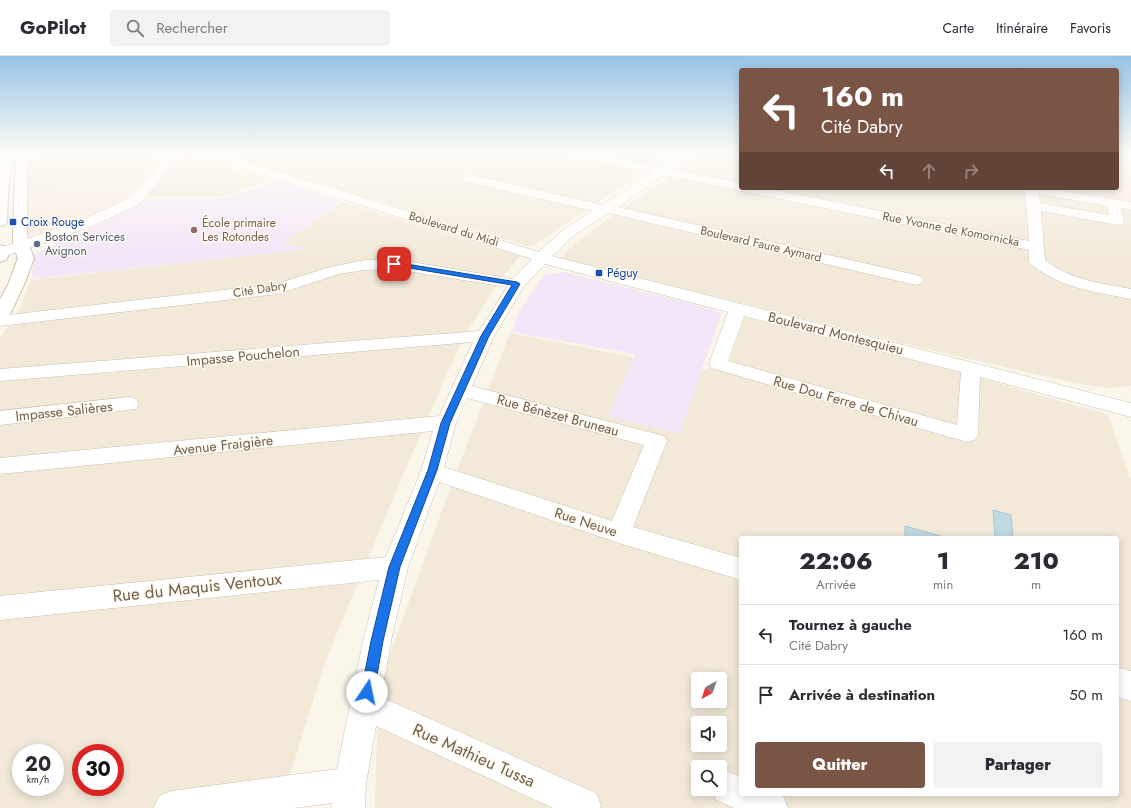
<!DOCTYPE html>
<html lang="fr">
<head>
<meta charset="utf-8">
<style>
  :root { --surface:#fff; --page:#f2f2f3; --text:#2b2b33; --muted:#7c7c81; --line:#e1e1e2; --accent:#7a5445 }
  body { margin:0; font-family:Jost,sans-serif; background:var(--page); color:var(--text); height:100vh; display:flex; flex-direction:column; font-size:15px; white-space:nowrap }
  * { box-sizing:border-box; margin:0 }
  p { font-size:13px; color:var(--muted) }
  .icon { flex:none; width:22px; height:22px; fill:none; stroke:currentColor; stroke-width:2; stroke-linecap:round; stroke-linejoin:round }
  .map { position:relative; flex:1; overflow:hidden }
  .panel { position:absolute; left:739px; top:480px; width:380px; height:260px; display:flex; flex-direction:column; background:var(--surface); border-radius:4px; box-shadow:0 2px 10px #0003 }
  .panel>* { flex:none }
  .banner { position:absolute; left:739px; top:12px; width:380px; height:122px; border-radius:4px; box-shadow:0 2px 10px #0003; background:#7a5445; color:#fff; overflow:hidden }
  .needle { width:26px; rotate:220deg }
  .fabs { position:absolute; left:691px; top:616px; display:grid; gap:8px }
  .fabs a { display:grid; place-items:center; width:36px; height:36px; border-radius:4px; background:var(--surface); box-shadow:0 2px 10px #0003; font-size:20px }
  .speed { position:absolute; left:12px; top:688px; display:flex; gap:8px; font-size:20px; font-weight:700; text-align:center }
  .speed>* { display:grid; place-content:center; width:52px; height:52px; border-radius:50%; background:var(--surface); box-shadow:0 2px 10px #0003; line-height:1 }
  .speed small { font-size:10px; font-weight:400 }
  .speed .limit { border:6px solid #d22; background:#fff; color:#111 }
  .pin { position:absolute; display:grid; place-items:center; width:34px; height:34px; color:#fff; margin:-17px; border-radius:8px; box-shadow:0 2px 6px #0006 }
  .me { position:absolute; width:44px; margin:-22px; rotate:11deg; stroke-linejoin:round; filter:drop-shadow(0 0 3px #0008) }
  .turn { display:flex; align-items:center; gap:14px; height:84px; padding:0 16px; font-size:18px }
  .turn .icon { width:52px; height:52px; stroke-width:2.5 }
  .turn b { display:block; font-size:28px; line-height:34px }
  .lanes { display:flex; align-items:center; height:38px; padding:0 16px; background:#0003; justify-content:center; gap:20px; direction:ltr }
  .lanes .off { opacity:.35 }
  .eta { display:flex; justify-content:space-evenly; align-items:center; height:68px; text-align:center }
  .eta b { font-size:24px; font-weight:800; line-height:28px }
  .cta { display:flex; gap:8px; margin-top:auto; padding:8px 16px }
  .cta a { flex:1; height:46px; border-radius:4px; background:var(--accent); color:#fff; font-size:16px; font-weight:800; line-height:46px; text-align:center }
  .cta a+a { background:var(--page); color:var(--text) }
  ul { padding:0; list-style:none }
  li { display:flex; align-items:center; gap:12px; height:60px; padding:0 16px; border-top:1px solid var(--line) }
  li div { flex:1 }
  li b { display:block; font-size:15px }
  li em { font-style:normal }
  header { display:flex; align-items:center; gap:24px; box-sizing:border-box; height:56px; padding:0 20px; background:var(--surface); border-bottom:1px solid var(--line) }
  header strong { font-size:19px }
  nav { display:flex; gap:22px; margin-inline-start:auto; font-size:14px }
  .search { width:280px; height:36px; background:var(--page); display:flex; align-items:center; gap:10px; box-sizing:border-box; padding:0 14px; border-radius:4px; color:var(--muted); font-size:15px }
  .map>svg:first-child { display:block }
</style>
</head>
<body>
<header>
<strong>GoPilot</strong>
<div class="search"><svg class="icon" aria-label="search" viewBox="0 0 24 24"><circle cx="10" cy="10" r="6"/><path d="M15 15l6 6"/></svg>Rechercher</div>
<nav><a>Carte</a><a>Itinéraire</a><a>Favoris</a></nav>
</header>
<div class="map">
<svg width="1131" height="752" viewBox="0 0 1131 752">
  <rect width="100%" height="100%" fill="#fbf6ea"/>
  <path fill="#f2e9d9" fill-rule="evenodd" d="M 33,97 L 162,97 L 139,131 L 24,136 Z
    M 217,97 L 662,97 L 652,108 L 626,127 L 531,191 Z
    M 694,97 L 741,97 L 741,132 L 1018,132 L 1131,153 L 1131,330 L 1109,332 L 1075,327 L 925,293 L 561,202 L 573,189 L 625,151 L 684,112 Z
    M 189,98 L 268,124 L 227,140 L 143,141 L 179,99 Z
    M 342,146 L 520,200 L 500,224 L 464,281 L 445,322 L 405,414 L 325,606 L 290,719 L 286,752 L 0,752 L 0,282 L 17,260 L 31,224 L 307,193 L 283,187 ZM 21,697 L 55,697 L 55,731 L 21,731 ZM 81,697 L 115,697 L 115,731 L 81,731 Z
    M 745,261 L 951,314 L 1103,357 L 1109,362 L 1131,424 L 1131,752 L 375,752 L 378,631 L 448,438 L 510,277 L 705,315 L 725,303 L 737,264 ZM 741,482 L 1117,482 L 1117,738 L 741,738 ZM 698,623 L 720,623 L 720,645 L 698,645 ZM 698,667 L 720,667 L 720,689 L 698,689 ZM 698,711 L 720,711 L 720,733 L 698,733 Z"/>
  <path fill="#faeadf" d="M 1117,111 L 1131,114 L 1131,145 L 1059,132 L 1117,132 Z
    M 137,132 L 120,148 L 98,158 L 45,178 L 28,179 L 30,137 Z"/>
  <path fill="#f3e6f8" d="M 274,124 L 341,145 L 283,187 L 310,193 L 32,223 L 34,198 L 112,162 L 145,143 L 228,142 Z
    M 564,216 L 716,254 L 721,259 L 679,378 L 608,360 L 635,298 L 512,276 L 519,256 L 544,219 Z"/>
  <path fill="#bfdae3" stroke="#a7c8d4" d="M 993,454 L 1011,459 L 1013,482 L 995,481 Z
    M 905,470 L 944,481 L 944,482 L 905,482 Z"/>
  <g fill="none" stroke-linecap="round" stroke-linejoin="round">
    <g stroke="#ccc0b0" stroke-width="1">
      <path id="street" d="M 46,97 L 44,99 L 40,100 L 5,104 L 0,101 L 0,99 L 3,97 Z
        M 166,97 L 178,97 L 160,124 L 139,148 L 90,171 L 0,202 L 0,192 L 80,165 L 129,142 L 152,118 Z
        M 200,97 L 218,97 L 539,196 L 563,174 L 593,155 L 463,125 L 461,122 L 463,119 L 467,118 L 603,149 L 652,117 L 570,100 L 566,99 L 564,97 L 588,97 L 659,111 L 673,97 L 686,97 L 671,113 L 741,127 L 741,132 L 766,132 L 1029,185 L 1025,136 L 1020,135 L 1019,132 L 1048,132 L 1131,146 L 1131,154 L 1121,152 L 1124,165 L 1122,168 L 1117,169 L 1041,155 L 1045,204 C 1070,224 1101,227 1131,233 L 1131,243 C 1096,236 1060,232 1032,209 L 1029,206 L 1029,194 L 664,119 L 618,151 L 916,219 L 922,221 L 924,224 L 922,227 L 916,229 L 608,157 L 573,180 L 552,200 L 1131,347 L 1131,361 L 980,321 L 978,379 L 974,384 L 967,386 L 711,312 L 709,308 L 728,256 L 545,208 L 524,230 L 494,280 L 472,330 L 664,380 L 667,385 L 633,471 L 741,502 L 741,524 L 619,487 L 439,426 L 408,511 L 391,585 L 381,641 L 596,737 L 601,749 L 600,752 L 553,752 L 376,670 L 366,728 L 365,752 L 331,752 L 332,747 L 294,752 L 154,752 L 159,740 L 171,735 L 337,713 L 363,585 L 379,524 L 0,564 L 0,540 L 386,501 L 421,415 L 433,375 L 0,418 L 0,402 L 439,360 L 473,286 L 0,325 L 0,313 L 479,275 L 507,231 L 394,213 L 365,214 L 339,218 L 278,238 L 0,270 L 0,260 L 276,228 L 330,211 L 365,204 L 394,203 L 513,223 L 532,203 L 202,99 ZM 1039,138 L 1107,150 L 1109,159 L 1040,147 ZM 744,260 L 961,316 L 957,369 L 728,305 ZM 467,342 L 644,389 L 612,465 L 444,411 L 456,367 Z
        M 129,341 L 136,343 L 139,348 L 136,353 L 0,369 L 0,355 Z
        M 1117,611 L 1131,615 L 1131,645 L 1117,641 Z
        M 728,716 L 741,721 L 741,738 L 778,738 L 783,740 L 788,752 L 734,752 L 716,744 L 712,733 L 720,733 L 720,719 Z"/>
    </g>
    <g stroke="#cfc1ae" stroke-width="2">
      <path id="secondary" d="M 0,97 L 12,97 L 8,139 L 7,166 L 5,169 L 0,170 Z
        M 16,97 L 28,97 L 27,176 L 29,190 L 34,202 L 24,229 L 9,260 L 6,264 L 0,265 L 0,243 L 8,229 L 18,202 L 13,190 L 13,176 Z
        M 0,189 L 6,191 C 9,195 9,200 6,204 L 0,206 Z"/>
    </g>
    <use href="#street" fill="#fff" fill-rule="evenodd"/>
    <use href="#secondary" fill="#fff" fill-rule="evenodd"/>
  </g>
  <linearGradient id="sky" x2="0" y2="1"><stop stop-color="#97c3e6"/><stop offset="0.48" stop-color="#fdfbf6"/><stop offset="1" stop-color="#fdfbf6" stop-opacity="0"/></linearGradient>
  <rect width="1131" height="202" fill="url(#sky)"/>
  <path fill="#1a73e8" stroke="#114b97" d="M 394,206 L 517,226 L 520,228 L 489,280 L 450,367 L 437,414 L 400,511 L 383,585 L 374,636 L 372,641 L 367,643 L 363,641 L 361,636 L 371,585 L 389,511 L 428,414 L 441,367 L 481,280 L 512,229 L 391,209 L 390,208 Z"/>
  <g fill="#1a4fb4" stroke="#fefaf0" stroke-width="1.5">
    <rect x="9" y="162" width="8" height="8" rx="2"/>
    <rect x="595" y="213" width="8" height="8" rx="2"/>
  </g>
  <circle fill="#8d6e63" stroke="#fefaf0" stroke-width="1.5" cx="194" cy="174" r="4"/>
  <circle fill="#5c6f8a" stroke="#fefaf0" stroke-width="1.5" cx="37" cy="188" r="4"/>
  <g text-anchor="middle" stroke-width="3" stroke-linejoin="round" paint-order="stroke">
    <g font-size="12" fill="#164399" stroke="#fefaf0" text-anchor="start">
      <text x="21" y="170">Croix Rouge</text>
      <text x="607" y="221">Péguy</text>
    </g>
    <g font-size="12" fill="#785e54" stroke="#fefaf0" text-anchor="start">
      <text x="202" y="171">École primaire<tspan x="202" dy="14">Les Rotondes</tspan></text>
    </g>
    <g font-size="12" fill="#74604f" stroke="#fefaf0">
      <text transform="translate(454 173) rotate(17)" y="4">Boulevard du Midi</text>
      <text transform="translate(951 173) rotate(11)" y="4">Rue Yvonne de Komornicka</text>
      <text transform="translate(761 188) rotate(13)" y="4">Boulevard Faure Aymard</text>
      <text transform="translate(260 233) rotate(-9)" y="4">Cité Dabry</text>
    </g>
    <g font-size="12" fill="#4e5e75" stroke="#fefaf0" text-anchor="start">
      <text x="45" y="185">Boston Services<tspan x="45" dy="14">Avignon</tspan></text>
    </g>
    <g font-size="14" fill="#74604f" stroke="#fefaf0">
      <text transform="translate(836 277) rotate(14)" y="5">Boulevard Montesquieu</text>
      <text transform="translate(243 300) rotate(-5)" y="5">Impasse Pouchelon</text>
      <text transform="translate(846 345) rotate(16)" y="5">Rue Dou Ferre de Chivau</text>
      <text transform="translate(64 355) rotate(-6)" y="5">Impasse Salières</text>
      <text transform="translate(558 359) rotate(15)" y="5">Rue Bénèzet Bruneau</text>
      <text transform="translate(223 389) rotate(-6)" y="5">Avenue Fraigière</text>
      <text transform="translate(586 466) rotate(18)" y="5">Rue Neuve</text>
    </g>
    <g font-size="17" fill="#74604f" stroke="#fefaf0">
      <text transform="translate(197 531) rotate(-6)" y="6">Rue du Maquis Ventoux</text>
      <text transform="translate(474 699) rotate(24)" y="6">Rue Mathieu Tussa</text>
    </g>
  </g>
</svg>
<div class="fabs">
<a><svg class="needle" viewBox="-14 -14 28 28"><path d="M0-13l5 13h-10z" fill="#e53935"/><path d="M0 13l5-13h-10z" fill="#7c7c81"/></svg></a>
<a><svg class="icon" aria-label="sound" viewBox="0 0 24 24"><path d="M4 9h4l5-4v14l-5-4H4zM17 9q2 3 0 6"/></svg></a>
<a><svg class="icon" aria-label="search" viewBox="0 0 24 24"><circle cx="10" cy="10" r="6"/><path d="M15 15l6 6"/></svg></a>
</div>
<div class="speed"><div>20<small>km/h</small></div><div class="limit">30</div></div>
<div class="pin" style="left:394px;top:208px;background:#d93025"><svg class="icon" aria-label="arrive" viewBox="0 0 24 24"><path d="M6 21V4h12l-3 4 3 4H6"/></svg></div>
<svg class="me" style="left:367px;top:636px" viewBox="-20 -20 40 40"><circle r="19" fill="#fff"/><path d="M0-13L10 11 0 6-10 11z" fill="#1a73e8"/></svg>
<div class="banner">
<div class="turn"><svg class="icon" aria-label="left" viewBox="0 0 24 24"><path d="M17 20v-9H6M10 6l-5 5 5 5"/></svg><div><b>160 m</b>Cité Dabry</div></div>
<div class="lanes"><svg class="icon" aria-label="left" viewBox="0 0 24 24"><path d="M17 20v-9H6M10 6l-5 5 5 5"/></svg><svg class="icon off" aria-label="ahead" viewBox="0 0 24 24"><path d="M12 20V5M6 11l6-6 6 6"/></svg><svg class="icon off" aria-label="right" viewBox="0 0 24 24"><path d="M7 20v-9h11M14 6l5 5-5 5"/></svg></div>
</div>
<section class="panel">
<div class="eta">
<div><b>22:06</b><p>Arrivée</p></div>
<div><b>1</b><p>min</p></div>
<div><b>210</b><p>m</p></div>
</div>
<ul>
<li><svg class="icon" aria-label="left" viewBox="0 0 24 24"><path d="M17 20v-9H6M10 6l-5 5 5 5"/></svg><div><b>Tournez à gauche</b><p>Cité Dabry</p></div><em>160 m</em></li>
<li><svg class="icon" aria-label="arrive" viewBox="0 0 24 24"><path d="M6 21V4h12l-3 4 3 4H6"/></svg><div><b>Arrivée à destination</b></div><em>50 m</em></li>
</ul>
<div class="cta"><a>Quitter</a><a>Partager</a></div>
</section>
</div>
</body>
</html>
